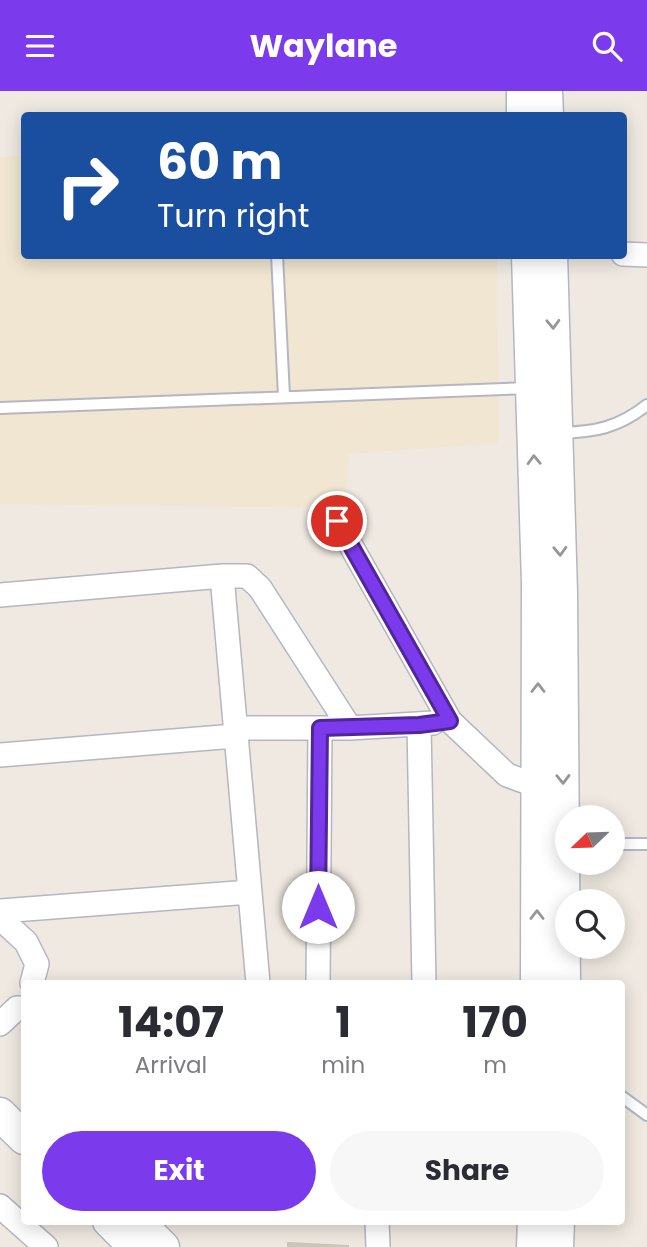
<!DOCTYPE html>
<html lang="en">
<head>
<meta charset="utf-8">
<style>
  :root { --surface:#fff; --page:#f7f7f7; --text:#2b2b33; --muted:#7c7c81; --accent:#7c3aed }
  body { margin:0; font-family:Poppins,sans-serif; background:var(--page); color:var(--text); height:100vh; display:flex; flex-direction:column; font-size:26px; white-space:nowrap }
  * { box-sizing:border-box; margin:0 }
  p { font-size:23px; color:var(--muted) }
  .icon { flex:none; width:38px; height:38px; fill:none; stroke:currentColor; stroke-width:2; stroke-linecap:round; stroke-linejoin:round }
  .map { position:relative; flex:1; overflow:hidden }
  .details { position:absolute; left:21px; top:889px; width:604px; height:245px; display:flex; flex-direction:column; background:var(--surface); border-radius:7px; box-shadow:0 4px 18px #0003 }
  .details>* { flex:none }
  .banner { position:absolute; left:21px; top:21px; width:606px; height:147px; border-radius:7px; box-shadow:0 4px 18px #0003; background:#1a4fa0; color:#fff; overflow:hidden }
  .needle { width:46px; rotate:247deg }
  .fabs { position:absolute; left:555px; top:714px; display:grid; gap:14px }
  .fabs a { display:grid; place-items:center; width:70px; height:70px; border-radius:50%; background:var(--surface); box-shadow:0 4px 18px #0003; font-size:35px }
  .pin { position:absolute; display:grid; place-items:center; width:60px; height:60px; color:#fff; margin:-30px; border:4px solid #fff; border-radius:50%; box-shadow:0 2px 7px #0007 }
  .me { position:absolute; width:77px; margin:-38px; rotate:0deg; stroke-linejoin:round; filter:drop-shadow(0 0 5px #0008) }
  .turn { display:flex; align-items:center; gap:24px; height:147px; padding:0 21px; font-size:32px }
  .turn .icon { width:91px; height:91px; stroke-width:2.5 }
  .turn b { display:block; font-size:49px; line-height:60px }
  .eta { display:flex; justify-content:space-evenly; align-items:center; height:119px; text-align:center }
  .eta b { font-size:42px; font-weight:700; line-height:49px }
  .button { display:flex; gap:14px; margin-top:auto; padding:14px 21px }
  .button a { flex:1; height:80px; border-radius:42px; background:var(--accent); color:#fff; font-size:28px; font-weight:700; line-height:80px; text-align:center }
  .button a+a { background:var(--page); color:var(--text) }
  header { display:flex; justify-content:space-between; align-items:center; height:91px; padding:0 21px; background:var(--accent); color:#fff; font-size:32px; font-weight:700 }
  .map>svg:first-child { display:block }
</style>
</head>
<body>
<header><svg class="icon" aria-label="menu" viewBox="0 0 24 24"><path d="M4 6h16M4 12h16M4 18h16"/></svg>Waylane<svg class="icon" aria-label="search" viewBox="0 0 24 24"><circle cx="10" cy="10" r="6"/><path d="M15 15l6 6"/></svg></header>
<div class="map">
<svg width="647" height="1156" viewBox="0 0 647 1156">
  <rect width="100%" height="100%" fill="#efe9e1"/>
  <path fill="#f0e6d1" d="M 24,65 L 24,164 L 497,165 L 499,352 L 349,363 L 346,417 L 0,413 L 0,66 Z"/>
  <path fill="#cbc7bf" stroke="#cbc5ba" stroke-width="2" d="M 288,1152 L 348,1155 L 348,1156 L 288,1156 Z"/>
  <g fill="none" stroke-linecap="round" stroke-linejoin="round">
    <g stroke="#b4b7c1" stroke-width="14">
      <path id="lane" d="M 277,164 L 284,305
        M 0,317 L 529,297
        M 559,342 C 595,341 618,337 647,314
        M 612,753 L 647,753
        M 621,1005 L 647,1024"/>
    </g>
    <g stroke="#b4b7c1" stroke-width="26">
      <path id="street" d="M 623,163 L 647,164
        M 337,430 L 450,630 L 507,684 L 537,695
        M 222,485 L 258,892
        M 0,504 L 222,485 L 247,485 L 260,497 L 350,637
        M 419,634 L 424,892
        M 235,637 L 350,637 L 433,632
        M 0,664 L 235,645
        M 0,820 L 250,801
        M 0,827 L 26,851 L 37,873 L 32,892
        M 318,892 L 320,637
        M 0,933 L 17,917 L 24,917
        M 0,1115 L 46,1156
        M 377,1130 L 378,1156"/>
    </g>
    <g stroke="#b4b7c1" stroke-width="35">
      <path id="secondary" d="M 523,0 L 523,24
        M 546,0 L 547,24
        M 528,164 L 538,492 L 537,892
        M 551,164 L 561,502 L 564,892
        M 0,1023 L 24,1047
        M 109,1130 L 135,1156
        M 137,1130 L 163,1156
        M 533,1156 L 534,1130
        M 557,1156 L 558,1130"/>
    </g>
    <use href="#lane" stroke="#fff" stroke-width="10"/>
    <use href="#street" stroke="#fff" stroke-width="23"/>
    <use href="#secondary" stroke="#fff" stroke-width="32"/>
  </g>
  <defs><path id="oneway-chevron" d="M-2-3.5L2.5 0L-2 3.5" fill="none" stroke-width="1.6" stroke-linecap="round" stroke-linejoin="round" transform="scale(1.75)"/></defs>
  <g stroke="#969696">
    <use href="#oneway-chevron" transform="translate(553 233) rotate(88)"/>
    <use href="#oneway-chevron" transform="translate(534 369) rotate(-92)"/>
    <use href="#oneway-chevron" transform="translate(560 460) rotate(88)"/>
    <use href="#oneway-chevron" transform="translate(538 597) rotate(-90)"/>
    <use href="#oneway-chevron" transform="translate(563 688) rotate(89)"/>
    <use href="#oneway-chevron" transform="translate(537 824) rotate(-90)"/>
  </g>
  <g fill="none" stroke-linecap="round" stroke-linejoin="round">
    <g stroke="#51269a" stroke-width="18">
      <path id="route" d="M 318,816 L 320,637 L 419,634 L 450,630 L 337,430"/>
    </g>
    <use href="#route" stroke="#7c3aed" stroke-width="12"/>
  </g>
</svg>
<div class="fabs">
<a><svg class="needle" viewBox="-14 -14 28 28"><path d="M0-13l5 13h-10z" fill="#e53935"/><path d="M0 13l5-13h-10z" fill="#7c7c81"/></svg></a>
<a><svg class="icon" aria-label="search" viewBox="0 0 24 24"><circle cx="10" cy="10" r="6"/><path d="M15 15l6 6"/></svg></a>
</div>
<div class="pin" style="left:337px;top:430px;background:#d93025"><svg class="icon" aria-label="arrive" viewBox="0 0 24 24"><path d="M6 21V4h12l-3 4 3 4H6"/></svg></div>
<svg class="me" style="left:318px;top:816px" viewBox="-20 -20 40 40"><circle r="19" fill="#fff"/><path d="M0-13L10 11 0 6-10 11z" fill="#7c3aed"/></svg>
<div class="banner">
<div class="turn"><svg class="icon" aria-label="right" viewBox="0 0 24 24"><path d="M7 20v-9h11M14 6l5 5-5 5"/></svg><div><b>60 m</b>Turn right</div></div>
</div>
<section class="details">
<div class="eta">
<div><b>14:07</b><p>Arrival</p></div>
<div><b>1</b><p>min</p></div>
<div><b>170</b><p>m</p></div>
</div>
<div class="button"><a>Exit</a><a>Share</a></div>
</section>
</div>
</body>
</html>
